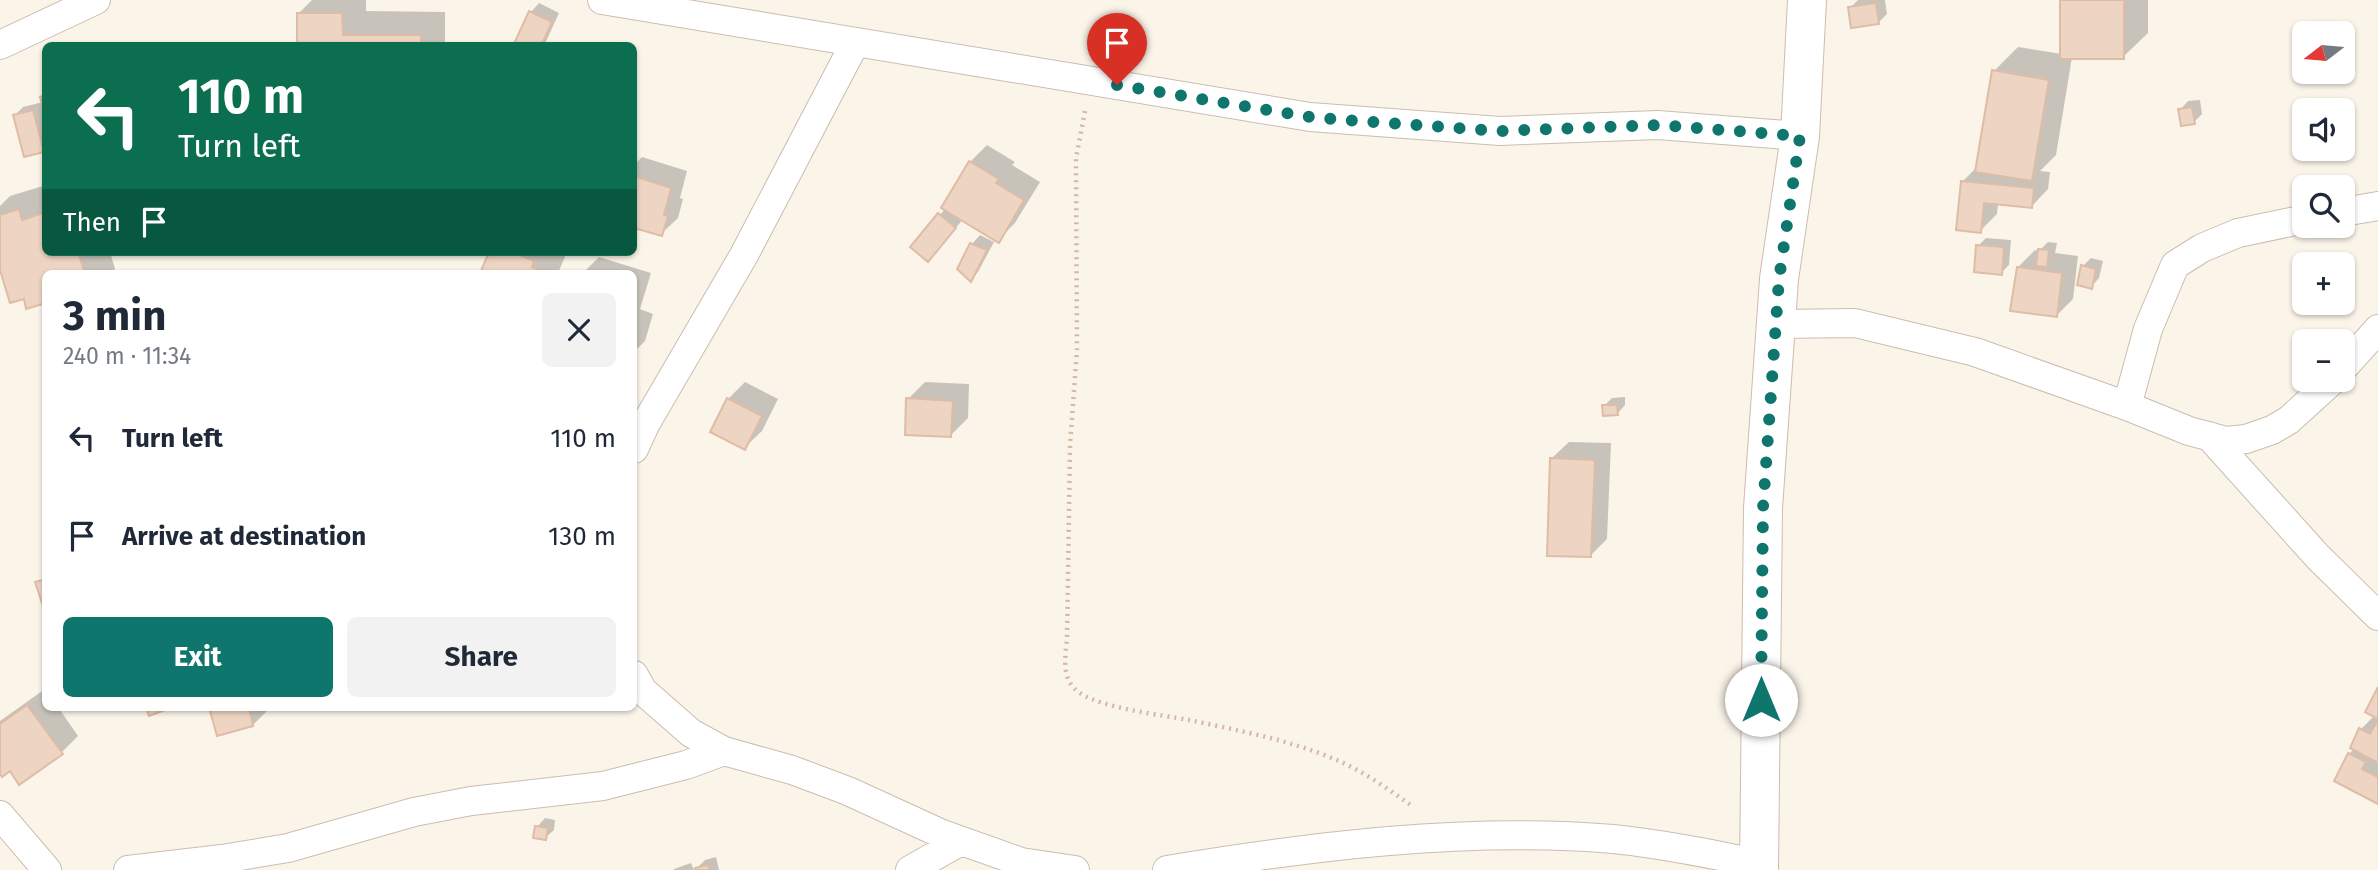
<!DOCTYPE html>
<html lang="en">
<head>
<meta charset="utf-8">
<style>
  :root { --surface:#fff; --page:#f2f2f3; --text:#1f2937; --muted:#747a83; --accent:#0f766e }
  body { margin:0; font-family:"Fira Sans",sans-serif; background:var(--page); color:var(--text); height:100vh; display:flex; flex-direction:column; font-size:26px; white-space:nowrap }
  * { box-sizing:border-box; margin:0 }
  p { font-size:23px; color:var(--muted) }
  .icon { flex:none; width:38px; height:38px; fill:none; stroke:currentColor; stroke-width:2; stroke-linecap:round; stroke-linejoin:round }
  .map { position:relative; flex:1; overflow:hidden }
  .sheet { position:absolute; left:42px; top:270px; width:595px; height:441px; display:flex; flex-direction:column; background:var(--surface); border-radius:10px; box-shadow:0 2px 5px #0004 }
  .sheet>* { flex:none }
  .top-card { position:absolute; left:42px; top:42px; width:595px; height:214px; border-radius:10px; box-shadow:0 2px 5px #0004; background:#0b6e4f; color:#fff; overflow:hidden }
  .needle { width:46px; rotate:254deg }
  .tools { position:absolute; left:2292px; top:21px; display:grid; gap:14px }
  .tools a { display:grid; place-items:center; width:63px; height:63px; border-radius:10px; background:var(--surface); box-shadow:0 2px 5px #0004; font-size:35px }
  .pin { position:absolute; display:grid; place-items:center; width:60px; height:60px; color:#fff; margin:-72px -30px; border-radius:50% 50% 50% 0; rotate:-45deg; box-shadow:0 0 7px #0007 }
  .pin .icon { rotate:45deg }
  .me { position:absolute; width:77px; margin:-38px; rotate:0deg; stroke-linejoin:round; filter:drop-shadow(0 0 5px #0008) }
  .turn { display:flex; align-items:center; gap:24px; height:147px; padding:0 21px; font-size:32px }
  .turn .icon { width:91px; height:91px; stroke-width:2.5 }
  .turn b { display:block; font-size:49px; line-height:60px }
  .then { display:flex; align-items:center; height:66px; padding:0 21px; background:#0003; gap:14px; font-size:26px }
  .round { display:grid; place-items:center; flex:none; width:74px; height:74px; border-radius:10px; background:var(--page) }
  .head { display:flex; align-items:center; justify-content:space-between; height:119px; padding:0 21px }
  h1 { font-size:42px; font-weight:700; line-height:52px }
  .action { display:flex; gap:14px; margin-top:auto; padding:14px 21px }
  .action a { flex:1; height:80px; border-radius:10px; background:var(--accent); color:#fff; font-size:28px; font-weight:700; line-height:80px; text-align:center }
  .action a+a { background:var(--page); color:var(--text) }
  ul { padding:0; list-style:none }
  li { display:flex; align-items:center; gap:21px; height:98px; padding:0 21px }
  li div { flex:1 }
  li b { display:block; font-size:26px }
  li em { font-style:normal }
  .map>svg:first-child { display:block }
</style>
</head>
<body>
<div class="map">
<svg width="2378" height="870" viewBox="0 0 2378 870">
  <rect width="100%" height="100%" fill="#fbf4e9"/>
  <path fill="#0003" d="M 312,0 L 366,0 L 366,11 L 445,12 L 445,46 L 299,46 L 299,13 Z
    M 1858,0 L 1885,0 L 1887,14 L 1878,23 L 1850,8 Z
    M 2061,0 L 2148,0 L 2148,33 L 2123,57 L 2072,57 L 2056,155 L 2040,171 L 2050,172 L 2048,189 L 2032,206 L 1998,203 L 1997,214 L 1980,231 L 1962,182 L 1977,167 L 1994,71 L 2018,47 L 2062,54 Z
    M 539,3 L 559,13 L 544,46 L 515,46 L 531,12 Z
    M 46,94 L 46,148 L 43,151 L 15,115 L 23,107 L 43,102 L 42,97 Z
    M 2200,100 L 2202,114 L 2194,122 L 2180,110 L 2188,101 Z
    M 987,145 L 1015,162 L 1012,165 L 1040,182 L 1015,223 L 998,240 L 963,219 L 936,252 L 913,247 L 945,209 L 970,162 Z
    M 642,157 L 687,171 L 680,198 L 683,199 L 678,218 L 661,234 L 634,226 L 634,165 Z
    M 43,186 L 46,193 L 46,252 L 110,252 L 115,269 L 111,273 L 46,273 L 25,297 L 0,264 L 0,206 L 10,196 Z
    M 980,235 L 994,242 L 978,272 L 971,280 L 959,269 L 972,244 Z
    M 1986,238 L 2011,240 L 2009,265 L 2001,273 L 1978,246 Z
    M 2048,242 L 2057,243 L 2055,253 L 2078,256 L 2073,299 L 2056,316 L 2018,267 L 2035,250 L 2039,251 Z
    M 491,252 L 567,252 L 558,273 L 482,273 Z
    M 599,257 L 651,273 L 640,309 L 653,314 L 645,341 L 634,352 L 634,273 L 583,273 Z
    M 2091,258 L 2103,261 L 2099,278 L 2091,287 L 2083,266 Z
    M 745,382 L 778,399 L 762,431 L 745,447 L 728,399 Z
    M 925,382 L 969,384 L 968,418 L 951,435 L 908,399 Z
    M 1625,397 L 1625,405 L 1617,414 L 1604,406 L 1612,398 Z
    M 1569,442 L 1611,443 L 1607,539 L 1590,556 L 1552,458 Z
    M 45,689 L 46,707 L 58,707 L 78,736 L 61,753 L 0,771 L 0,721 Z
    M 2378,691 L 2378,802 L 2349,754 L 2354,749 L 2361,729 L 2375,715 Z
    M 211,707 L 269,707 L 270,708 L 253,725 Z
    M 545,818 L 555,820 L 554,830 L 545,838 L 537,827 Z
    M 716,857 L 719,870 L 695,870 L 705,860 Z
    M 691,863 L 694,870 L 673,870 L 674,869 Z"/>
  <path fill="#eed5c3" stroke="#dfbca5" stroke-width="2" d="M 2060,0 L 2124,0 L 2124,59 L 2060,59 Z
    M 1876,3 L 1879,24 L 1851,28 L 1848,7 Z
    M 529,11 L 552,22 L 541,46 L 513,46 Z
    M 297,13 L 342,13 L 343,35 L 421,35 L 421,46 L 297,46 Z
    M 1992,70 L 2049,80 L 2032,181 L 1975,172 Z
    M 46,95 L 46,116 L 40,97 Z
    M 2192,107 L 2195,124 L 2181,126 L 2178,109 Z
    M 33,110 L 44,152 L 24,157 L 13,115 Z
    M 969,161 L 999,179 L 996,183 L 1024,200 L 999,243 L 941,208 Z
    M 634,176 L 671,188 L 664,215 L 668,216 L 662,236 L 634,228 Z
    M 1961,181 L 2034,188 L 2032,208 L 1984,203 L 1981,233 L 1956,230 Z
    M 19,209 L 22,220 L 46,212 L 46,252 L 78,252 L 85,273 L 46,273 L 46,303 L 26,309 L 24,299 L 10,303 L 0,270 L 0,215 Z
    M 938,213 L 956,228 L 928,262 L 910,247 Z
    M 970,243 L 987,250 L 971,282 L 957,269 Z
    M 1976,245 L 2004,247 L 2002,275 L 1974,272 Z
    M 2038,249 L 2049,250 L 2047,267 L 2036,266 Z
    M 489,252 L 513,252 L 534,261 L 532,267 L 546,273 L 480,273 Z
    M 2081,265 L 2096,269 L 2092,289 L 2077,285 Z
    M 2017,267 L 2062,273 L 2057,317 L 2010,311 Z
    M 727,398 L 762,416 L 745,450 L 710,432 Z
    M 906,398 L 953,401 L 951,437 L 905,435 Z
    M 1602,405 L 1617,405 L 1618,415 L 1603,416 Z
    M 1550,458 L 1595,460 L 1591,557 L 1547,556 Z
    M 46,579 L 46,615 L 35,582 Z
    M 2378,687 L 2378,719 L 2365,712 Z
    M 27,705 L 63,754 L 19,785 L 10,771 L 2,777 L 0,774 L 0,724 Z
    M 146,707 L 173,707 L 149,716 Z
    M 209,707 L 249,707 L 253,726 L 217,736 Z
    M 2378,720 L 2378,763 L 2350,748 L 2359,728 L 2370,734 Z
    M 2348,753 L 2366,762 L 2362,769 L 2378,777 L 2378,804 L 2334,781 Z
    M 535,826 L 548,828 L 546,840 L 533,838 Z
    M 708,865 L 709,870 L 695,870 L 695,868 Z"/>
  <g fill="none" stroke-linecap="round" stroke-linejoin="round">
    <g stroke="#ccbdb0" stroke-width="30">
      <path id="minor" d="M 602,0 L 1310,117 L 1500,131 L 1658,125 L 1800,136
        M 0,45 L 96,0
        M 2343,212 L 2378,206
        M 1776,324 L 1855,323 L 1975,352 L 2127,406 L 2189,431 L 2226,441 L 2246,439 L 2272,430 L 2289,420 L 2333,380
        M 2343,368 L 2378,329
        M 2127,406 L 2148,329 L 2175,265 L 2202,248 L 2238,233 L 2305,219
        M 2209,436 L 2318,557 L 2378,616
        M 634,449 L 646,423 L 744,255 L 855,43
        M 634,675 L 643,691 L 691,733 L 724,751 L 792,770 L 848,791 L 942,834 L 1021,862 L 1075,870
        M 0,815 L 47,870
        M 128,870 L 222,859 L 288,848 L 414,812 L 471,801 L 603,786 L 686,765 L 724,751
        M 910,870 L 961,841
        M 1167,870 C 1313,846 1464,827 1613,839 C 1662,844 1711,854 1760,864"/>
    </g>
    <g stroke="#cebdad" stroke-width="40">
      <path id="secondary" d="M 1759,870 L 1763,508 L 1779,279 L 1800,136 L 1807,0"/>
    </g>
    <path stroke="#d3b8a6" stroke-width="4.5" stroke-dasharray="2 5" stroke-linecap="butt" d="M 1085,111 L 1076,158 L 1077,350 L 1070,445 L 1067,639 C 1065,658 1061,681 1080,693 C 1102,708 1161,715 1189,720 C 1236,730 1290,740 1334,759 C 1362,770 1388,789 1412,806"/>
    <use href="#minor" stroke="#fff" stroke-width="28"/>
    <use href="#secondary" stroke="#fff" stroke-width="38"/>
  </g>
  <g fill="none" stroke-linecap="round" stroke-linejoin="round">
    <path stroke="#0f766e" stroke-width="12" stroke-dasharray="0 21.6" d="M 1117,85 L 1310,117 L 1359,121 L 1500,131 L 1658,125 L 1800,136 L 1779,279 L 1763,508 L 1761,700"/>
  </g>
</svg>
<div class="tools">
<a><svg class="needle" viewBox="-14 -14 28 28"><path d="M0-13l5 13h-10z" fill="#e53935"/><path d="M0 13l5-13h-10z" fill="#747a83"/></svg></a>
<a><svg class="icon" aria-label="sound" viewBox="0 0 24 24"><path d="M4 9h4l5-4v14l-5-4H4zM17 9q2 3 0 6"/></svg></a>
<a><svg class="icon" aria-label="search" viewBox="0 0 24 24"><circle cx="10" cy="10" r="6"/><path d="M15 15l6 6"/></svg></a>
<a>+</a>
<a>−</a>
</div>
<div class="pin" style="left:1117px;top:85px;background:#d93025"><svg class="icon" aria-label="arrive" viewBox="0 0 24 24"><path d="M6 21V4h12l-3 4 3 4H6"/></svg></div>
<svg class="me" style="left:1761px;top:700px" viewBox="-20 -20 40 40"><circle r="19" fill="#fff"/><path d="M0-13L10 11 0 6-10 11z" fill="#0f766e"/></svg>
<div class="top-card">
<div class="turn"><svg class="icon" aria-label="left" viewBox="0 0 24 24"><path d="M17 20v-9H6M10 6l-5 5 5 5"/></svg><div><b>110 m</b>Turn left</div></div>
<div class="then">Then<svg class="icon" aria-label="arrive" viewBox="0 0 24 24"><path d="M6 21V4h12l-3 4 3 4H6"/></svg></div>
</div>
<section class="sheet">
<div class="head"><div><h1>3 min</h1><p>240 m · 11:34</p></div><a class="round"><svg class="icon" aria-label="close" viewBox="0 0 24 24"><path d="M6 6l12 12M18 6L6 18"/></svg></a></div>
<ul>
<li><svg class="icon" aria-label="left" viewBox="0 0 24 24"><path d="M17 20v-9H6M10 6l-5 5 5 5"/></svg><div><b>Turn left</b></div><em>110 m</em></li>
<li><svg class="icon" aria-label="arrive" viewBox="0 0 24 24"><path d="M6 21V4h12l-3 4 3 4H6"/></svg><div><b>Arrive at destination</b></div><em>130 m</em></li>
</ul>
<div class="action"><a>Exit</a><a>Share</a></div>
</section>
</div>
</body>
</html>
